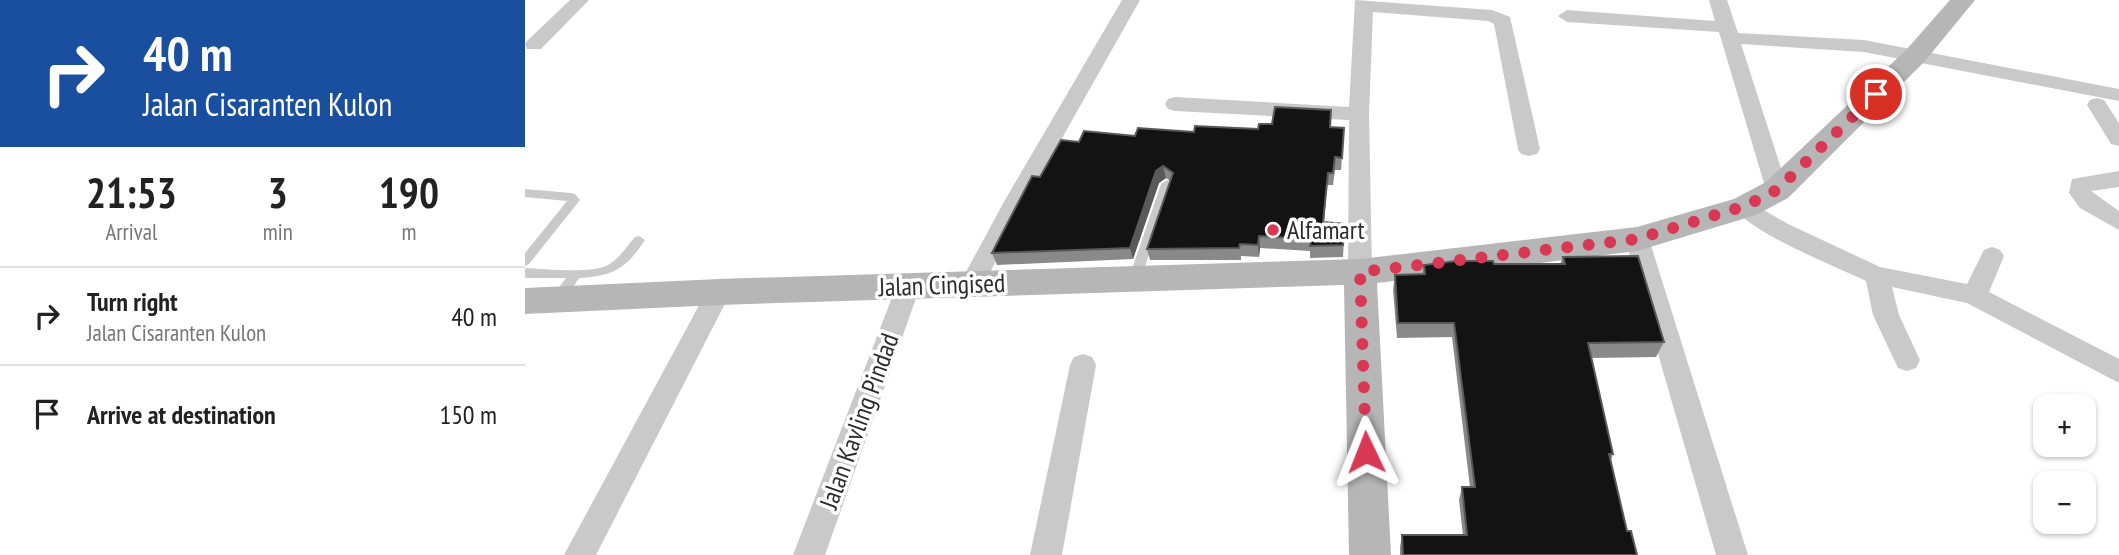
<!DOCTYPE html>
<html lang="en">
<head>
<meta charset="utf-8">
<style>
  :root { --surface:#fff; --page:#f6f6f6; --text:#222; --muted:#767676; --line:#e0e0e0 }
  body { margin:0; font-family:"PT Sans Narrow",sans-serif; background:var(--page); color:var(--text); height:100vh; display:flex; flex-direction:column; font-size:26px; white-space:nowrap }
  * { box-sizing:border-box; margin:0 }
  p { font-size:23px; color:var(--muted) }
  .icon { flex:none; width:38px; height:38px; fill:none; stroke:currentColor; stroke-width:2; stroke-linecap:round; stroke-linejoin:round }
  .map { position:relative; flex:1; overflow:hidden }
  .side { display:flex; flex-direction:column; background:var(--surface); width:525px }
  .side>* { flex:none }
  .banner { background:#1a4fa0; color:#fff; overflow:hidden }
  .buttons { position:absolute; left:1508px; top:394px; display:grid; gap:14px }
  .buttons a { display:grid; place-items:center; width:63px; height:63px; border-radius:14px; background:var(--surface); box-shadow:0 2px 5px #0004; font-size:35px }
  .pin { position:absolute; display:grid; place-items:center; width:60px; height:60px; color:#fff; margin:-30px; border:4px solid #fff; border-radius:50%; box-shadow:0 2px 7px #0007 }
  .me { position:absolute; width:77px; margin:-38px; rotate:358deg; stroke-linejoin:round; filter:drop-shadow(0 0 5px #0008) }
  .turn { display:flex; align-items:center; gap:24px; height:147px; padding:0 28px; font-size:32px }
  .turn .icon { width:91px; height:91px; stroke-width:2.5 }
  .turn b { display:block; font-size:49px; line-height:60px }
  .eta { display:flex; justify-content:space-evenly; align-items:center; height:119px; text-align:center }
  .eta b { font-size:42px; font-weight:600; line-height:49px }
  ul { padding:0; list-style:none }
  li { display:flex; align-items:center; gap:21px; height:98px; padding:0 28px; border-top:2px solid var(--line) }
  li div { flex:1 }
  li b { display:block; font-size:26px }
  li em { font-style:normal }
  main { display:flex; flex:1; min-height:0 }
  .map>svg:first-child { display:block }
</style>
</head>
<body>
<main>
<section class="side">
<div class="banner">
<div class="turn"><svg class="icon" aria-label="right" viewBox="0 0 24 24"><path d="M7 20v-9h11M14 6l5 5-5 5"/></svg><div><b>40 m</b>Jalan Cisaranten Kulon</div></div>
</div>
<div class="eta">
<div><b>21:53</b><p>Arrival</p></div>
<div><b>3</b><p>min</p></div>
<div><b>190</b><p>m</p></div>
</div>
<ul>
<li><svg class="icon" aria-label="right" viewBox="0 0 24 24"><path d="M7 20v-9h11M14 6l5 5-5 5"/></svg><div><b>Turn right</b><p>Jalan Cisaranten Kulon</p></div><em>40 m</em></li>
<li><svg class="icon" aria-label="arrive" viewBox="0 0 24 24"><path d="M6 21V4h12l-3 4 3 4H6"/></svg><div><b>Arrive at destination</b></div><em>150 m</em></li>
</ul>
</section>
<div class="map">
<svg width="1594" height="555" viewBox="0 0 1594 555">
  <rect width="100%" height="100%" fill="#fff"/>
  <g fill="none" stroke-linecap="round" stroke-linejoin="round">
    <path fill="#c9c9c9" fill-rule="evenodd" d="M 642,180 L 648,184 L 616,278 L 614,281 L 606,281 L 604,278 L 636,184 Z
      M 0,189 L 46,193 L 50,194 L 55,200 L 4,264 L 0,266 L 0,253 L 42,201 L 0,197 Z
      M 114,236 L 120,240 C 101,269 88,276 54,278 C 48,287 40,303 29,300 L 27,297 L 41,278 L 0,278 L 0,268 C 20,269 66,274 83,265 C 94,259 102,246 110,237 Z"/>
    <path fill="#c9c9c9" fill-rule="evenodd" d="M 45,0 L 64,0 L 16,49 L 2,49 L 0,44 L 2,41 Z
      M 597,0 L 615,0 L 502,200 L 455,292 L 446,295 L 437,292 L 434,285 L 480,200 Z
      M 830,0 L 967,10 L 985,17 L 1015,149 L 1012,154 L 1004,156 L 996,154 L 993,149 L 969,24 L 963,21 L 848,12 L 844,114 L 847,272 L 844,279 L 835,281 L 826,279 L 823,272 L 824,120 L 650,111 L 643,109 L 640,104 L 643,99 L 650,97 L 824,107 Z
      M 1184,0 L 1202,0 L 1213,33 L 1339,40 L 1594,89 L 1594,101 L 1339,52 L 1216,44 L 1263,190 L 1260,196 L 1252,198 L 1244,196 L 1241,190 L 1194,32 L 1042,22 L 1033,16 L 1042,10 L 1190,21 Z
      M 1572,98 L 1579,100 L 1594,123 L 1594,146 L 1586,144 L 1562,105 L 1565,100 Z
      M 1594,171 L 1594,187 L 1566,191 L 1594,211 L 1594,230 L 1555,208 L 1544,193 L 1547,179 Z
      M 1220,199 L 1261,223 L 1355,267 L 1442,284 L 1459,250 L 1467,247 L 1475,250 L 1479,256 L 1464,292 L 1594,359 L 1594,383 L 1442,303 L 1367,287 L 1374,315 L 1395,360 L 1391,368 L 1382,371 L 1373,368 L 1348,315 L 1341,281 C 1312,267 1223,232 1209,207 L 1212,201 Z
      M 1112,230 L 1120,233 L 1124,239 L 1223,555 L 1191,555 L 1100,239 L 1104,233 Z
      M 383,277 L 392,280 L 395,287 L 300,555 L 268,555 L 371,287 L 374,280 Z
      M 194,282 L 203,285 L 206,292 L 71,555 L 39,555 L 185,285 Z
      M 558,354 L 567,357 L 571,365 L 537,555 L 505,555 L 545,365 L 549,357 Z"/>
    <path fill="#b6b6b6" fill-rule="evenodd" d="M 1425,0 L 1450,0 L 1400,61 L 1263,198 L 1231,215 L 1112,251 L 852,283 L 866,555 L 824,555 L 819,285 L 194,305 L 0,314 L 0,288 L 194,279 L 835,259 L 1112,227 L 1209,199 L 1241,182 L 1382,49 Z"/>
  </g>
  <path fill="#898989" d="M 747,124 L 819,128 L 816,170 L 810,170 L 808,185 L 802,185 L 799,222 L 820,224 L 818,257 L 785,258 L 785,251 L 735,248 L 734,257 L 716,256 L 716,260 L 625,260 L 622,249 L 645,181 L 641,178 L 634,183 L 608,259 L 472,265 L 467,253 L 515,177 L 554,142 L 610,136 L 733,129 Z
    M 1038,257 L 1139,342 L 1131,357 L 1066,358 L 1088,454 L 1086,460 L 1102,531 L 1112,555 L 875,555 L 875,547 L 877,535 L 938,535 L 934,500 L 937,487 L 945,487 L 927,337 L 872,338 L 868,290 L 870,275 L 897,274 L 899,265 L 1035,264 Z"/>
  <path fill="#5a5a5a" d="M 638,166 L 641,178 L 634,183 L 608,259 L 605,248 L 631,171 Z
    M 803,173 L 802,185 L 798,234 L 798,222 Z
    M 734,236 L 735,248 L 734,257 L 733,245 Z"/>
  <path fill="#131313" stroke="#5a5a5a" stroke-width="2" d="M 750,107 L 806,110 L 805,127 L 819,128 L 817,158 L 810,157 L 808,173 L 803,173 L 798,222 L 820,224 L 818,245 L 785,246 L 786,239 L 734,236 L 733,245 L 715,244 L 714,248 L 622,249 L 648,173 L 638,166 L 631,171 L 605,248 L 467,253 L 507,176 L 515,177 L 536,140 L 554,142 L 559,131 L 610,136 L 613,128 L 669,132 L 670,126 L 733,129 L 734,124 L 747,124 Z
    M 1113,256 L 1139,342 L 1063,343 L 1088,454 L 1084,454 L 1102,531 L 1106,531 L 1112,555 L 878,555 L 877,535 L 942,535 L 937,487 L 950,487 L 929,323 L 873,323 L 870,275 L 900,274 L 899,265 L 931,261 L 968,261 L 969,264 L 1040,264 L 1038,257 Z"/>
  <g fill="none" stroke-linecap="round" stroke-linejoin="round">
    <path stroke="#d93855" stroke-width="12" stroke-dasharray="0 21.6" d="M 841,452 L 835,272 L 1112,239 L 1220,206 L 1252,190 L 1351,94"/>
  </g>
  <circle fill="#d93855" stroke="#fff" stroke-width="2.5" cx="748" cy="230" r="7"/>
  <g text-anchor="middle" stroke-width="7" stroke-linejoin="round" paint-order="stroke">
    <g font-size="26" fill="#2c2c2c" stroke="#fff" text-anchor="start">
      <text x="762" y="239">Alfamart</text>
    </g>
    <g font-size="26" fill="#2c2c2c" stroke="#fff">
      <text transform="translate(417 285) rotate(-2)" y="9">Jalan Cingised</text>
      <text transform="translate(334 421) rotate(-70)" y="9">Jalan Kavling Pindad</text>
    </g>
  </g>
</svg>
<div class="buttons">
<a>+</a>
<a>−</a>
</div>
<div class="pin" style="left:1351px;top:94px;background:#d93025"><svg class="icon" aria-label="arrive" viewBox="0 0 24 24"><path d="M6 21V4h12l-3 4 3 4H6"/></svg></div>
<svg class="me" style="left:841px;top:452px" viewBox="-20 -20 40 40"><path d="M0-17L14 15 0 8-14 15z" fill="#d93855" stroke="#fff" stroke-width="4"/></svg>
</div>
</main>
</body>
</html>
